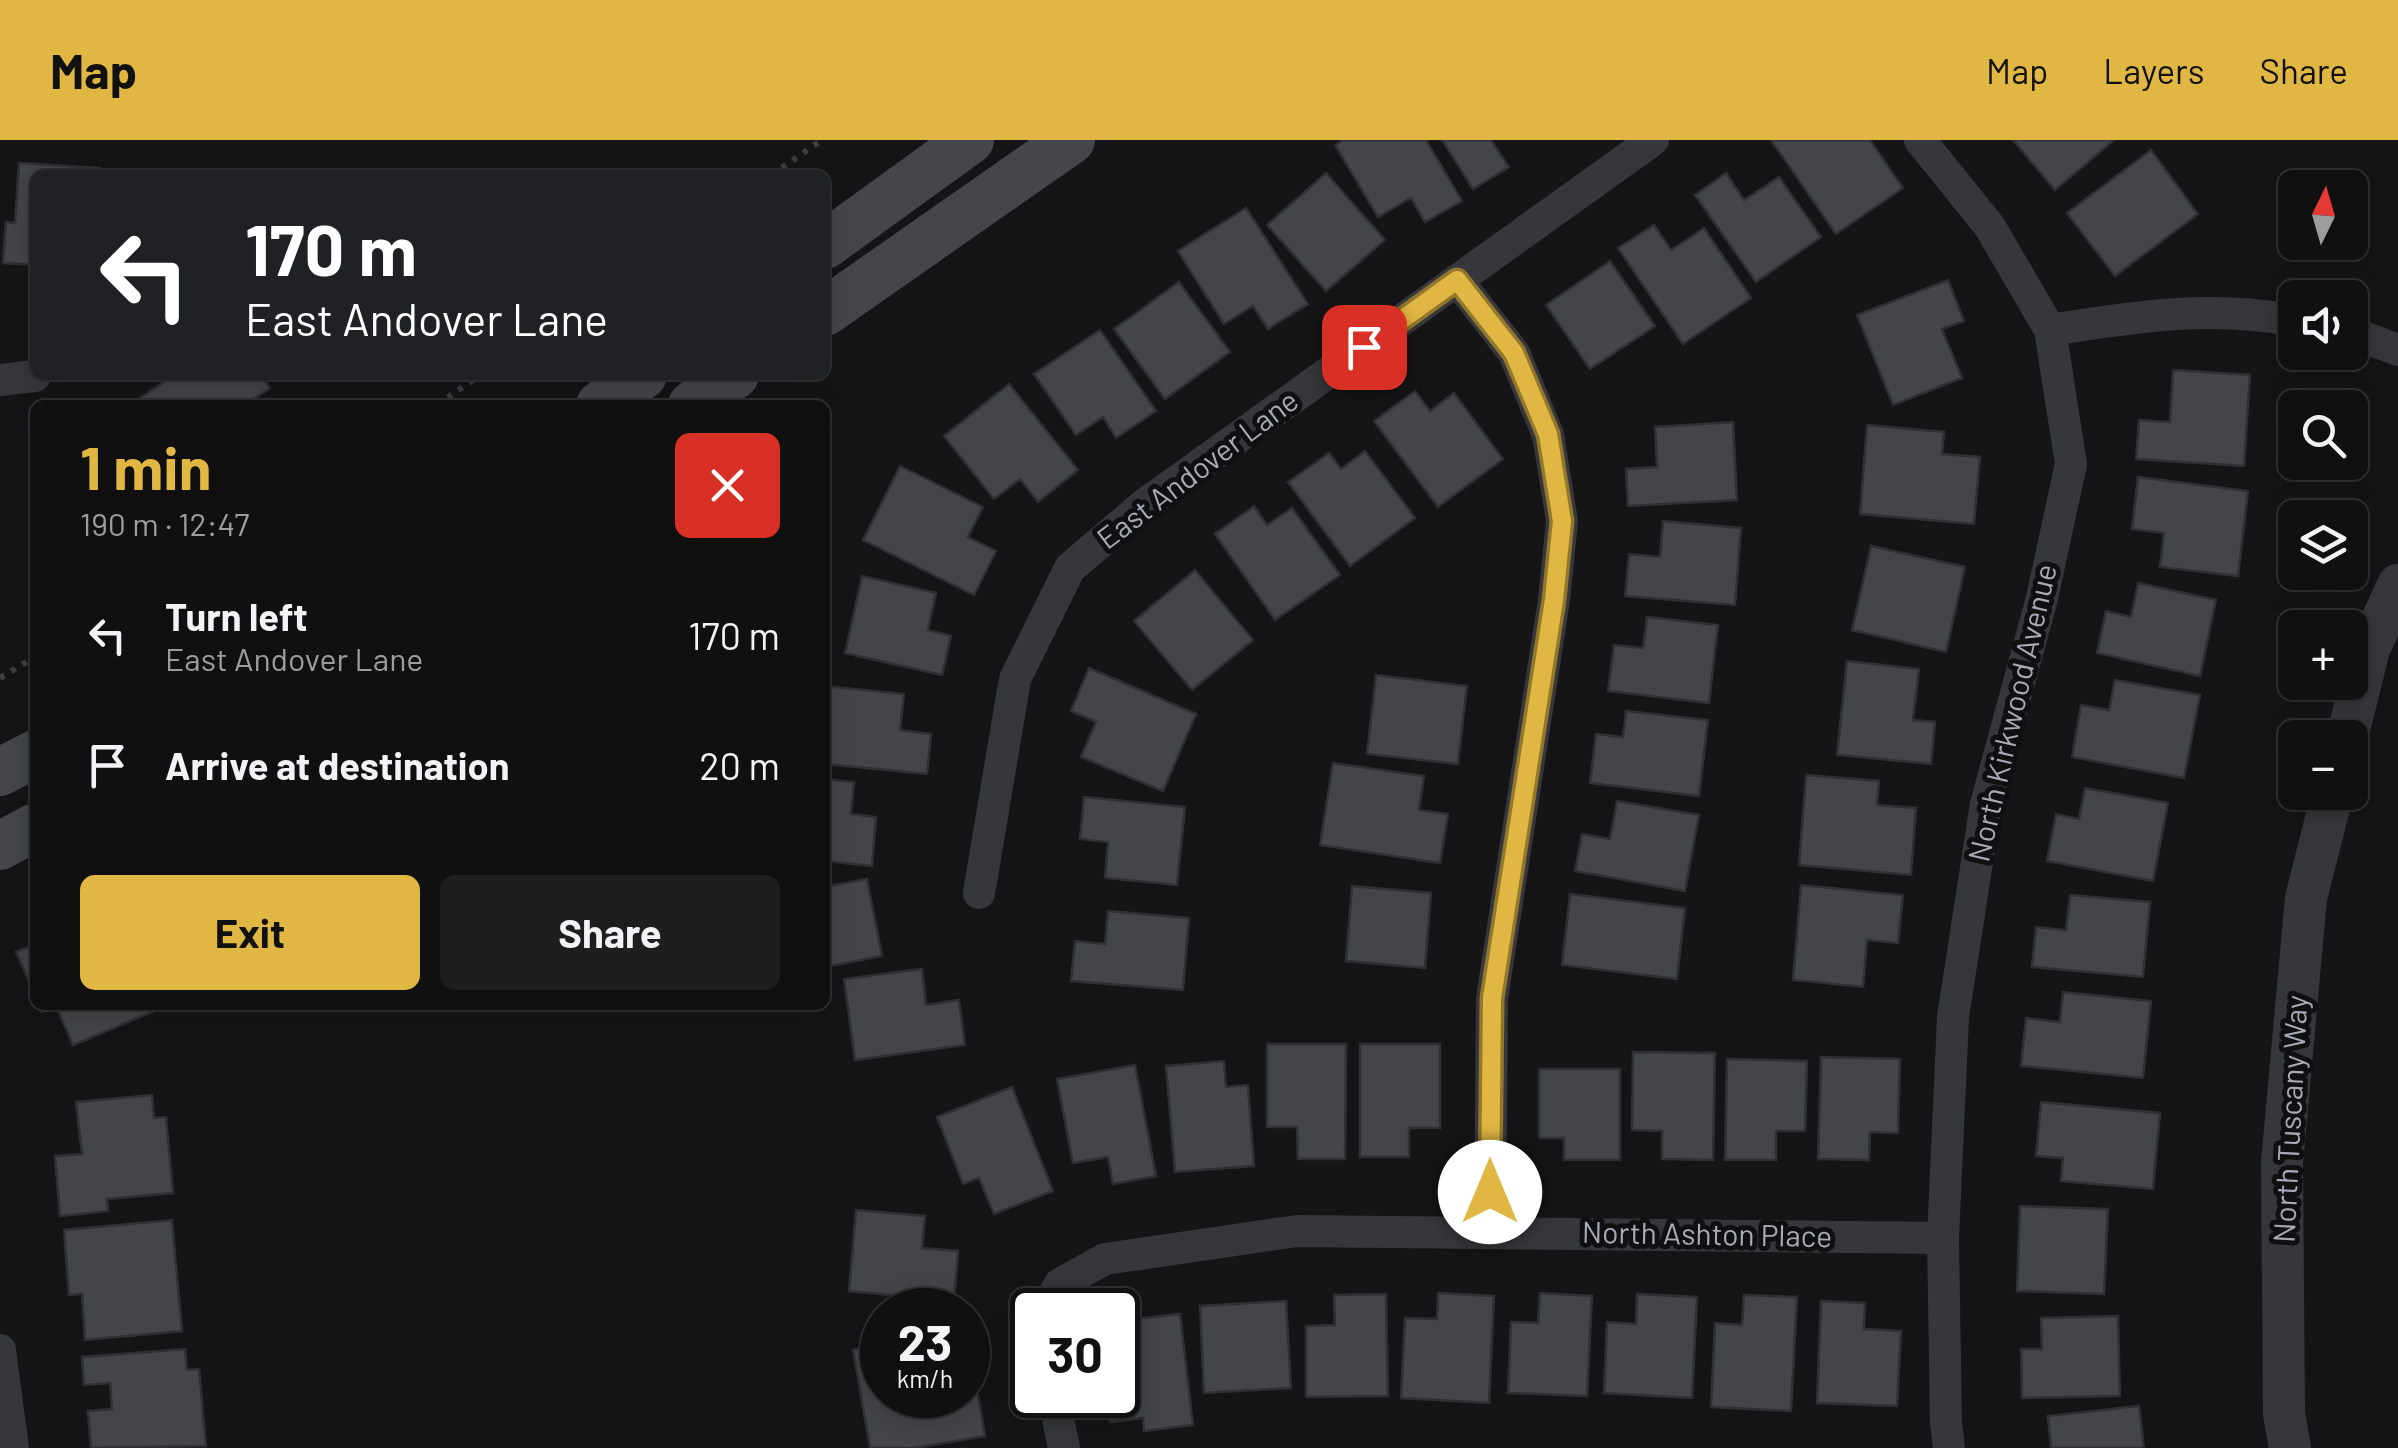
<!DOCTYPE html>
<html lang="en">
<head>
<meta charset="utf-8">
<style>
  :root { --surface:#101011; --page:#1e1e1f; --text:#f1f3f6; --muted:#9c9d9f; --line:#303031; --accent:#e1b743 }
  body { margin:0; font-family:Barlow,sans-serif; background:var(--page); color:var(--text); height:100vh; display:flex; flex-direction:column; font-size:38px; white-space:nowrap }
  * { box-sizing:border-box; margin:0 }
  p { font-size:32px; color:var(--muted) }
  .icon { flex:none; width:55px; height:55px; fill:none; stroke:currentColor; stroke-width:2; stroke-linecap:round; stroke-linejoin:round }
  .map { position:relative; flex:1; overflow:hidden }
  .drawer { position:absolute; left:30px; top:260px; width:800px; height:610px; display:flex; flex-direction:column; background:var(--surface); border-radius:15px; box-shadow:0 5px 25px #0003,0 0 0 2px var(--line) }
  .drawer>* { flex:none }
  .guide { position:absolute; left:30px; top:30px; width:800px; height:210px; border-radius:15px; box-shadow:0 5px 25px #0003,0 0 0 2px var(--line); background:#202124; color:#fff; overflow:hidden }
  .needle { width:65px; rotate:5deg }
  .controls { position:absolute; left:2278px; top:30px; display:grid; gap:20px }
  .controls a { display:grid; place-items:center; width:90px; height:90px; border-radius:15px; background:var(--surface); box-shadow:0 5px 25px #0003,0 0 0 2px var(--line); font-size:50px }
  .speed { position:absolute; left:860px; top:1148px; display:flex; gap:20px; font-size:50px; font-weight:700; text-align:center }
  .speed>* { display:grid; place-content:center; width:130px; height:130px; border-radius:50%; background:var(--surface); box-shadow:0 5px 25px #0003,0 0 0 2px var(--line); line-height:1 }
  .speed small { font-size:25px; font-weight:400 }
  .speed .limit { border:5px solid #111; border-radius:15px; background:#fff; color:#111 }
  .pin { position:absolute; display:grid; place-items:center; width:85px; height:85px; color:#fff; margin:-42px; border-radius:20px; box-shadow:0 5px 15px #0006 }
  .me { position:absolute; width:110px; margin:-55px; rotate:0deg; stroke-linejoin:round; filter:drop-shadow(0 0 8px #0008) }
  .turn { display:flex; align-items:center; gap:35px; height:210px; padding:0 50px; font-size:45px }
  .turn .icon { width:130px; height:130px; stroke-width:2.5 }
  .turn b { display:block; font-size:70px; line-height:85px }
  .round { display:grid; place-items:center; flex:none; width:105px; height:105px; border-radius:15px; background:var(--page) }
  .overview { display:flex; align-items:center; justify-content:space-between; height:170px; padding:0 50px }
  h1 { font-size:60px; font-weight:700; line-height:75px; color:var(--accent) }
  .button { display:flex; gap:20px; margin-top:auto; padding:20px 50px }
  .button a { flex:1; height:115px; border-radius:15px; background:var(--accent); color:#111; font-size:40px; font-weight:700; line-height:115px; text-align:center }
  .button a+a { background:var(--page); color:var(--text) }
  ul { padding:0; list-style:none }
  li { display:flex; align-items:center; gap:30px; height:130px; padding:0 50px }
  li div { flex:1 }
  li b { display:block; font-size:38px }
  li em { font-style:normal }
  header { display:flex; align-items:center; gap:60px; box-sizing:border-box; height:140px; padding:0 50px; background:var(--accent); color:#111 }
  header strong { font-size:48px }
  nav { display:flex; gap:55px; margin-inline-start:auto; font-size:35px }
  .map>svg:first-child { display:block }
</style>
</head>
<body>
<header>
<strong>Map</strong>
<nav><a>Map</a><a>Layers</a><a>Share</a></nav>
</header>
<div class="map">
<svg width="2398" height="1308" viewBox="0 0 2398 1308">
  <rect width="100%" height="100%" fill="#151517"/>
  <path fill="#44454a" stroke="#302f33" stroke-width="2.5" d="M 1343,0 L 1426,0 L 1462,61 L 1425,82 L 1411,58 L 1378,77 L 1335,5 Z
    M 1442,0 L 1491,0 L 1509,27 L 1473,49 Z
    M 1771,0 L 1870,0 L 1903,48 L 1836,94 Z
    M 2013,0 L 2114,0 L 2055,50 Z
    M 2151,10 L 2198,74 L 2115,136 L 2067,73 Z
    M 19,23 L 100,28 L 99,35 L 35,35 L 35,125 L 3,123 L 6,82 L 15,83 Z
    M 1326,33 L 1385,100 L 1326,151 L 1267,85 Z
    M 1726,33 L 1744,60 L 1779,37 L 1821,97 L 1756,142 L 1695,55 Z
    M 1246,68 L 1308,164 L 1268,189 L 1253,166 L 1224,184 L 1178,111 Z
    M 1654,85 L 1671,110 L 1704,88 L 1751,158 L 1683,204 L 1618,108 Z
    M 1610,121 L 1655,186 L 1590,229 L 1546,165 Z
    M 1948,140 L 1964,181 L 1942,189 L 1962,238 L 1893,265 L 1857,175 Z
    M 1179,142 L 1230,212 L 1165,259 L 1114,189 Z
    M 1100,190 L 1156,271 L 1116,298 L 1103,277 L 1076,295 L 1034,234 Z
    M 2173,230 L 2250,235 L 2244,326 L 2136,319 L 2139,280 L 2170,282 Z
    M 174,235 L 261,235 L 270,248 L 245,265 L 145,265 L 140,258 Z
    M 1009,244 L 1078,330 L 1038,362 L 1020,339 L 994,359 L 944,296 Z
    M 1415,251 L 1430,271 L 1454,253 L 1503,319 L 1438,367 L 1374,281 Z
    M 1733,282 L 1737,360 L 1628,366 L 1626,329 L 1657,327 L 1655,287 Z
    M 1867,285 L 1944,292 L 1942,314 L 1980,317 L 1974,384 L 1860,374 Z
    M 1365,311 L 1415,378 L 1350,426 L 1288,342 L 1329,313 L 1341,329 Z
    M 900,326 L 983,367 L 968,397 L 996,411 L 974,455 L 863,400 Z
    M 2138,337 L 2248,351 L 2238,436 L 2160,427 L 2164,393 L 2132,389 Z
    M 1254,366 L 1267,385 L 1292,368 L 1340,435 L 1275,480 L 1215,394 Z
    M 1663,381 L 1741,388 L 1735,465 L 1625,456 L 1629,414 L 1660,417 Z
    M 1871,406 L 1965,427 L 1946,512 L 1852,490 Z
    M 1195,430 L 1253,500 L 1192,550 L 1134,481 Z
    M 862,436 L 936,453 L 928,490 L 951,496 L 942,535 L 845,513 Z
    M 2138,443 L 2216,460 L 2200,536 L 2097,513 L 2106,471 L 2131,477 Z
    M 1647,477 L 1718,485 L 1709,563 L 1608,551 L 1614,505 L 1643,508 Z
    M 1847,521 L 1919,529 L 1913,580 L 1935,582 L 1931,624 L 1837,615 Z
    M 1089,528 L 1196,574 L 1163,651 L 1081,617 L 1096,582 L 1071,571 Z
    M 1376,535 L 1467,546 L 1458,624 L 1367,614 Z
    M 2115,540 L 2200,555 L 2184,638 L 2072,617 L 2081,565 L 2109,570 Z
    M 825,546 L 904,554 L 900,590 L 931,594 L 927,634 L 825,624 Z
    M 1626,571 L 1708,580 L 1699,656 L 1590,643 L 1596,594 L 1623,597 Z
    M 1333,623 L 1424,636 L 1419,670 L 1448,674 L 1440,723 L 1320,705 Z
    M 1806,635 L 1879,641 L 1877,665 L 1916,668 L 1911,735 L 1799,725 Z
    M 825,639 L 854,642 L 851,674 L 876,677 L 872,726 L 825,721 Z
    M 2085,648 L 2168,663 L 2153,741 L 2047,721 L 2056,674 L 2079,679 Z
    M 1084,657 L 1185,667 L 1177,745 L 1105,738 L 1108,702 L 1080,699 Z
    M 1617,661 L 1699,675 L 1685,751 L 1575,731 L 1582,694 L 1610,699 Z
    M 867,739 L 882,816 L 825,827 L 825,747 Z
    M 1801,745 L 1903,755 L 1898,803 L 1867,800 L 1863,847 L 1793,840 Z
    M 1352,746 L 1431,753 L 1425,828 L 1346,821 Z
    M 1570,754 L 1685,768 L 1677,839 L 1562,825 Z
    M 2070,755 L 2150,762 L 2143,837 L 2032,827 L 2036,787 L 2066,790 Z
    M 1108,771 L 1189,778 L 1183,850 L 1071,841 L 1075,801 L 1105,804 Z
    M 35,804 L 35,855 L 16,812 Z
    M 922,829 L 926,865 L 959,860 L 965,905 L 855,920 L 844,839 Z
    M 2063,852 L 2151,861 L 2143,938 L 2021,926 L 2026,878 L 2060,882 Z
    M 39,865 L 157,865 L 159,869 L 73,905 L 56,866 L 42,872 Z
    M 1267,904 L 1346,904 L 1345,1019 L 1298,1019 L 1297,987 L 1267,987 Z
    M 1360,904 L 1440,904 L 1440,988 L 1409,988 L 1409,1017 L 1360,1017 Z
    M 1633,912 L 1715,913 L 1713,1020 L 1662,1019 L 1662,991 L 1632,990 Z
    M 1821,917 L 1900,919 L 1898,993 L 1870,992 L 1869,1020 L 1818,1019 Z
    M 1727,919 L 1807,921 L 1805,991 L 1776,991 L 1776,1020 L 1725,1020 Z
    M 1224,921 L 1226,947 L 1248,945 L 1254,1026 L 1175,1032 L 1166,926 Z
    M 1135,925 L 1156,1036 L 1113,1044 L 1108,1017 L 1073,1023 L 1057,939 Z
    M 1539,929 L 1620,929 L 1620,1020 L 1564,1020 L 1564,998 L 1539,998 Z
    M 1012,947 L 1053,1051 L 994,1074 L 979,1038 L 963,1044 L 937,977 Z
    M 152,955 L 154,978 L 166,977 L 173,1053 L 107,1059 L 108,1071 L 60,1076 L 55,1016 L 82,1014 L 76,962 Z
    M 2041,962 L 2160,973 L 2153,1049 L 2061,1041 L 2063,1018 L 2036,1016 Z
    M 2020,1066 L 2108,1069 L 2104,1154 L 2017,1151 Z
    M 856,1070 L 925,1076 L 922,1108 L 958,1111 L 954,1161 L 849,1151 Z
    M 172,1080 L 182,1191 L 85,1200 L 82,1154 L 69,1155 L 64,1090 Z
    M 1438,1153 L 1494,1156 L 1489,1263 L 1401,1258 L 1405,1178 L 1437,1179 Z
    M 1540,1153 L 1592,1156 L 1587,1256 L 1508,1253 L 1511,1182 L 1538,1183 Z
    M 1386,1154 L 1388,1256 L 1306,1257 L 1306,1186 L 1335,1185 L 1334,1155 Z
    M 1637,1154 L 1697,1157 L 1692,1258 L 1604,1253 L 1607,1182 L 1636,1184 Z
    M 1744,1155 L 1797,1157 L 1791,1271 L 1711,1267 L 1715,1183 L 1742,1185 Z
    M 1286,1161 L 1291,1248 L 1204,1253 L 1200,1166 Z
    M 1821,1161 L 1865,1163 L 1864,1189 L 1901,1191 L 1897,1266 L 1817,1263 Z
    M 1180,1174 L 1193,1285 L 1144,1291 L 1143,1278 L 1110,1282 L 1107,1255 L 1118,1255 L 1118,1203 L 1128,1201 L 1125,1180 Z
    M 2118,1176 L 2120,1256 L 2022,1258 L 2021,1209 L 2042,1209 L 2041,1178 Z
    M 968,1198 L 985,1296 L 915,1308 L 870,1308 L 853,1210 L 882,1204 L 882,1255 L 968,1255 Z
    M 185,1209 L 187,1230 L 199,1229 L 206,1306 L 91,1308 L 88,1271 L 112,1269 L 110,1243 L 84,1245 L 82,1217 Z
    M 2139,1266 L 2144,1308 L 2051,1308 L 2048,1276 Z"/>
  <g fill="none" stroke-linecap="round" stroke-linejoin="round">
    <path stroke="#3d3e42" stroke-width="6" stroke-dasharray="5 8" stroke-linecap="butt" d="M 771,35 L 822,0
      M 437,265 L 480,235
      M 0,538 L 35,517"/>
    <path stroke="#36373b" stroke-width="32" d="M 1920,0 L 1990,87 L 2050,190 L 2071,324 L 2042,458 L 1986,664 L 1953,877 L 1943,1098 L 1946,1283 L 1949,1308
      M 1457,140 L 1514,213 L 1548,295 L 1562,381 L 1554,460 L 1492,858 L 1490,1092
      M 2050,190 C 2132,177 2213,164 2295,181
      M 2350,192 L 2398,210
      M 0,240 L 35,236
      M 979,753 L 1015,539 L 1070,428 L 1145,364 L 1653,0
      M 1045,1170 L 1060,1144 L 1105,1119 L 1297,1091 L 1943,1098
      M 0,1210 L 13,1308
      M 1053,1255 L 1064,1308"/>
    <path stroke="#36373b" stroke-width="42" d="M 2347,598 L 2369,509 L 2398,445
      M 2290,1308 L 2284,1274 L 2282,1023 L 2306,758 L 2333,652"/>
    <path stroke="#45464b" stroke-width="48" d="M 825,105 L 970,0
      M 825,172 L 1071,0
      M 600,265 L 643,235
      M 692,265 L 735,235
      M 0,632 L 35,614
      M 0,706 L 35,687"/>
  </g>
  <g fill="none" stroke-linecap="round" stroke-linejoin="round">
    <g stroke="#92772c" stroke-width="25">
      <path id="route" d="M 1364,207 L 1457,140 L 1514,213 L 1548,294 L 1562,381 L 1554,460 L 1492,858 L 1490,1052"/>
    </g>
    <use href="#route" stroke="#e1b743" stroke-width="18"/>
  </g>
  <g text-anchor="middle" stroke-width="10" stroke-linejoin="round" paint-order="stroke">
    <g font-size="30" fill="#a8abb6" stroke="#101012">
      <text transform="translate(1198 330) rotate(-37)" y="10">East Andover Lane</text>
      <text transform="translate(2013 573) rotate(-77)" y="10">North Kirkwood Avenue</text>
      <text transform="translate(2291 979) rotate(-87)" y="10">North Tuscany Way</text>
      <text transform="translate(1707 1095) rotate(1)" y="10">North Ashton Place</text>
    </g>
  </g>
</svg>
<div class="controls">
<a><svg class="needle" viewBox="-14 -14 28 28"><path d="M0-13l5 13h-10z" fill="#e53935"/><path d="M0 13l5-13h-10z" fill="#9c9d9f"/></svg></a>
<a><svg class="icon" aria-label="sound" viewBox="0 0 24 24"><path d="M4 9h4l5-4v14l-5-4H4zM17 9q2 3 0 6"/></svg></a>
<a><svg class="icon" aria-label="search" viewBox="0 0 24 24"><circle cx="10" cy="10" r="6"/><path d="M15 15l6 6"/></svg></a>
<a><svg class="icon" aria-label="layers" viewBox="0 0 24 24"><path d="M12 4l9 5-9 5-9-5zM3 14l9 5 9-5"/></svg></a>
<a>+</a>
<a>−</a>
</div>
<div class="speed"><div>23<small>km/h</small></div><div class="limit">30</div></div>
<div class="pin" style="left:1364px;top:207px;background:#d93025"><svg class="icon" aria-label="arrive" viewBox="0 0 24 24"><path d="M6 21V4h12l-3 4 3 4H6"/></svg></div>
<svg class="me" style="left:1490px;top:1052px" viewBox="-20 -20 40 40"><circle r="19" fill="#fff"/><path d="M0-13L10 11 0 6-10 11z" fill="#e1b743"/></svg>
<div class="guide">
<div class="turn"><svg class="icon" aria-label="left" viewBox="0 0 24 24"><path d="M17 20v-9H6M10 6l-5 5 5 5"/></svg><div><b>170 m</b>East Andover Lane</div></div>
</div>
<section class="drawer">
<div class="overview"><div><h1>1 min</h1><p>190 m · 12:47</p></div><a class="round" style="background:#d93025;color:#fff"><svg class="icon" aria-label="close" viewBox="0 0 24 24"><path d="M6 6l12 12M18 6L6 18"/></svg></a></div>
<ul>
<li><svg class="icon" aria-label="left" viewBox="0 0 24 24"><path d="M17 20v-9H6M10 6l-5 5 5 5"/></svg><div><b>Turn left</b><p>East Andover Lane</p></div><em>170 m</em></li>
<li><svg class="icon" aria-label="arrive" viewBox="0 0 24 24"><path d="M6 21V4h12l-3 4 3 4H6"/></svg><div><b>Arrive at destination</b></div><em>20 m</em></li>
</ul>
<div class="button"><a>Exit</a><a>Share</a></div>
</section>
</div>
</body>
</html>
